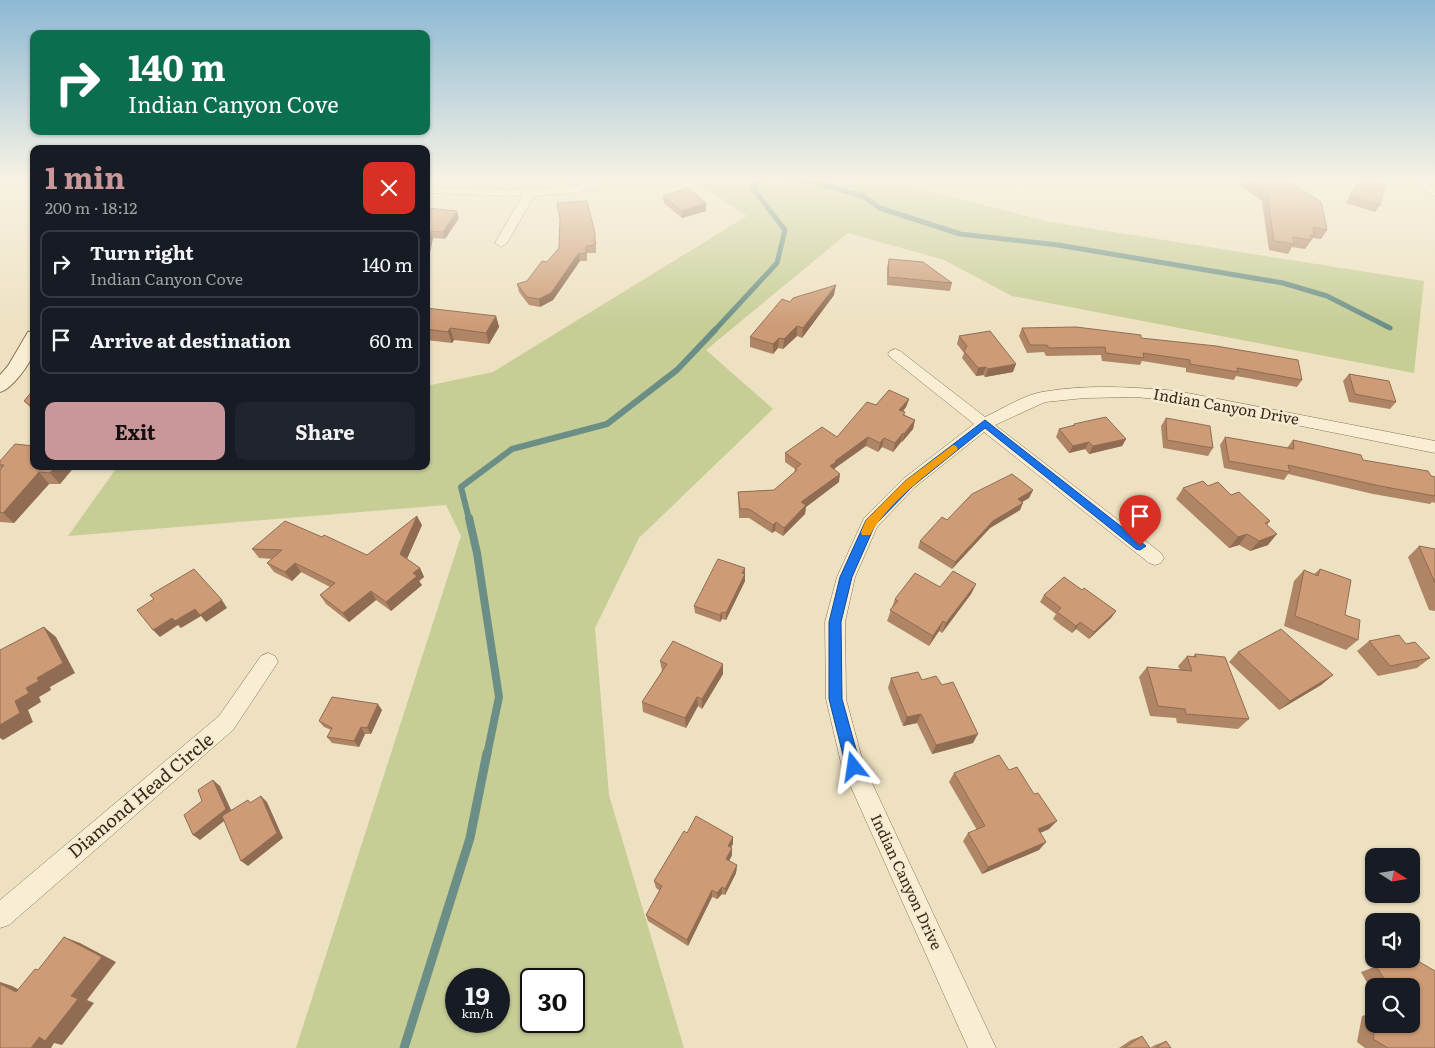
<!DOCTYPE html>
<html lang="en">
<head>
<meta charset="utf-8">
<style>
  :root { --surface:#171b24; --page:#20242c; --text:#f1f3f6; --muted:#9ea1a6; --line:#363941; --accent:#c99799 }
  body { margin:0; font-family:Literata,serif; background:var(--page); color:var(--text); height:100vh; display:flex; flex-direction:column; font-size:19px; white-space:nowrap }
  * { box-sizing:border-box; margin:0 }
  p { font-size:16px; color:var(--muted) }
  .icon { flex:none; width:28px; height:28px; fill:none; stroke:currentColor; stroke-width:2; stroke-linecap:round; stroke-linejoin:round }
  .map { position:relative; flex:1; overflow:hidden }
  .sheet { position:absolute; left:30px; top:145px; width:400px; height:325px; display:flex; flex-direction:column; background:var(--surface); border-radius:10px; box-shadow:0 1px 4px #0004 }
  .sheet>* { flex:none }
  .banner { position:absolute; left:30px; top:30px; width:400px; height:105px; border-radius:10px; box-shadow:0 1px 4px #0004; background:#0b6e4f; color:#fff; overflow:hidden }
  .needle { width:32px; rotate:102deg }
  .controls { position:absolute; left:1365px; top:848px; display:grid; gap:10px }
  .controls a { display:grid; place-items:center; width:55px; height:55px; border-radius:10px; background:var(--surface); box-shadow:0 1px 4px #0004; font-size:25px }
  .speed { position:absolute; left:445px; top:968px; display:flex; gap:10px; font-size:25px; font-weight:700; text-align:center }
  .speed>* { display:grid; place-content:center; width:65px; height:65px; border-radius:50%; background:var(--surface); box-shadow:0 1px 4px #0004; line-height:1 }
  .speed small { font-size:12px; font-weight:400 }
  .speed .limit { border:2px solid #111; border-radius:8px; background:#fff; color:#111 }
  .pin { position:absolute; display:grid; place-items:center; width:42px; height:42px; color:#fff; margin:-51px -21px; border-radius:50% 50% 50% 0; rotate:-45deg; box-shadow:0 0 5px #0007 }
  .pin .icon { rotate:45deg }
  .me { position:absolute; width:55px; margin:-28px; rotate:345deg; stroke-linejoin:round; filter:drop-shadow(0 0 4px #0008) }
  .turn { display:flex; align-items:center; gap:18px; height:105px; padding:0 15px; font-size:22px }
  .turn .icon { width:65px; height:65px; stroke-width:2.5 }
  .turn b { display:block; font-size:35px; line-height:42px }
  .round { display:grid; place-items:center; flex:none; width:52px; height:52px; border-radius:10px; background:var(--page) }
  .summary { display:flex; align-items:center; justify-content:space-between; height:85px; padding:0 15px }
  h1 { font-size:30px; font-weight:700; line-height:38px; color:var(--accent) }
  .primary-button { display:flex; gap:10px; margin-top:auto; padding:10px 15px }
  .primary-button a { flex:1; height:58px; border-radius:10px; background:var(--accent); color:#111; font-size:20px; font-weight:700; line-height:58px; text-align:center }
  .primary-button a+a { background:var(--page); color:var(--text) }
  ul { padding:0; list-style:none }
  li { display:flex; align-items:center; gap:15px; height:68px; margin:0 10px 8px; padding:0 5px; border:2px solid var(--line); border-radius:10px }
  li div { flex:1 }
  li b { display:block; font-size:19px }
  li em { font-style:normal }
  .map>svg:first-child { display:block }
</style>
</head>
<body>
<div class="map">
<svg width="1435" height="1048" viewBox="0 0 1435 1048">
  <rect width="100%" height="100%" fill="#eee1c1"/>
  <path fill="#c6cd95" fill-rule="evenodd" d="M 691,179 L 881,179 L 1050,222 L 1424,281 L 1414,373 L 1012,296 L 944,260 L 848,233 L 706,350 L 773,409 L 639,538 L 595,628 L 609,795 L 684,1048 L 296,1048 L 461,536 L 446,505 L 68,536 L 118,466 L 426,466 L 426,386 L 493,372 L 747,216 ZM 456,979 L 499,979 L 499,1021 L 456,1021 ZM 531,979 L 574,979 L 574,1021 L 531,1021 Z"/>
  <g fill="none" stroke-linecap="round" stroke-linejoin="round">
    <path stroke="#6b8f86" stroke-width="5" d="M 787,179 L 806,181
      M 804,179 L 863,196 L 880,208 L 960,234 L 1058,245 L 1283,283 L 1327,296 L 1390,328
      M 714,331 L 777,263 L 785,230 L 752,187 L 765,179"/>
    <path stroke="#6b8f86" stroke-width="6" d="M 469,519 L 461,487 L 512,449 L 607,424 L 677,370 L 715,330"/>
    <path stroke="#6b8f86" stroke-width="8" d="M 469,518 L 477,553 L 499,697 L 487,755"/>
    <path stroke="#6b8f86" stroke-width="9" d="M 404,1048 L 470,838 L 487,753"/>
    <g stroke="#887258" stroke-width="1">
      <path id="minor" d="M 608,179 L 628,179 L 627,181 L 574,193 L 534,196 L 507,243 L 501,247 L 495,243 L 522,196 L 426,193 L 426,187 C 487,189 549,194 608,179 Z
        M 1411,179 L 1423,179 L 1435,188 L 1435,196 L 1431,195 Z
        M 895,349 L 900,351 L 985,417 C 1002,409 1024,395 1042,392 C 1086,384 1133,387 1177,391 L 1435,441 L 1435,453 L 1177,401 L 1136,397 L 1085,398 L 1045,402 L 995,425 L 1161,553 L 1164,558 L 1161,563 L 1155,565 L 1149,563 L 984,432 L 915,487 L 877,527 L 855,577 L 845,622 L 846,699 L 864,766 L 996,1048 L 968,1048 L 842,767 L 826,699 L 825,622 L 837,577 L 864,518 L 903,479 L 974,424 L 890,357 L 888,354 L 890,351 Z
        M 268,653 L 275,656 L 278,662 L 233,730 L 9,925 L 0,928 L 0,900 L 219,716 L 261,656 Z"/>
    </g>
    <g stroke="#887258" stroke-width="2">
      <path id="tertiary" d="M 34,331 C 34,337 35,346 34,352 C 30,364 12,389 0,392 L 0,375 L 8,366 L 28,332 Z"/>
    </g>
    <use href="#minor" fill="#f9eed4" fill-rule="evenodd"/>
    <use href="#tertiary" fill="#f9eed4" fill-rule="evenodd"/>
  </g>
  <path fill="#b08565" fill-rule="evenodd" d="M 1243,179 L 1286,179 L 1327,230 L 1321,239 L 1313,238 L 1305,249 L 1292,247 L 1288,254 L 1269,250 L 1262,201 L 1240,186 Z
    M 1359,179 L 1380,205 L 1375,212 L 1346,203 Z
    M 663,196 L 706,211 L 682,218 L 664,203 Z
    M 426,208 L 459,218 L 445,239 L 433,238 L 426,271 Z
    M 596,241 L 596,253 L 587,253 L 587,261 L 580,261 L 553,300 L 540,307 L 529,305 L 519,292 L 517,284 L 527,281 Z
    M 889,259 L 952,283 L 950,291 L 887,285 L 887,267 Z
    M 834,295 L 802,338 L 797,336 L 783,349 L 778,348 L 773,354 L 750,347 L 750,337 L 790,302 Z
    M 426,308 L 496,316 L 499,327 L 489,344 L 454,340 L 452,343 L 426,340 Z
    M 1022,328 L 1141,338 L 1302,380 L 1297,387 L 1236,376 L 1234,380 L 1186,372 L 1186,368 L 1142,361 L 1140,365 L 1102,361 L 1101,355 L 1046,356 L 1044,352 L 1027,353 L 1019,336 Z
    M 959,336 L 1013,372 L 985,377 L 983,375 L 976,376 L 962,358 L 964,353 L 957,344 Z
    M 1349,374 L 1396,402 L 1390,409 L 1349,402 L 1343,381 Z
    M 34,389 L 34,411 L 24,401 Z
    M 909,399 L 906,407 L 903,411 L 905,415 L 915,420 L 913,429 L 902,442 L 901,442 L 893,452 L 882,447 L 878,452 L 866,446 L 835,468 L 835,470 L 839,482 L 806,507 L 805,514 L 783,536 L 775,531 L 772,533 L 749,518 L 739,518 L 738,492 L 774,490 L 794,473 L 795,469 L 785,462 L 785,453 L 837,437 L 876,405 Z
    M 1166,418 L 1213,448 L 1208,456 L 1163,448 L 1161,426 Z
    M 1074,424 L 1126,439 L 1122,446 L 1089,454 L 1085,449 L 1069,453 L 1056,437 L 1059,429 L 1073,426 Z
    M 1225,437 L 1287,448 L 1293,440 L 1363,460 L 1435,477 L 1435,503 L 1432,502 L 1430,504 L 1373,494 L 1288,474 L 1284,480 L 1224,468 L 1220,445 Z
    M 0,461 L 75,466 L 60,484 L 49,484 L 14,523 L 0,522 L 0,470 L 1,469 L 0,468 Z
    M 1208,486 L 1231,495 L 1270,521 L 1267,525 L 1268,545 L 1250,551 L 1239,545 L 1229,548 L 1176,499 L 1183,488 Z
    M 1033,490 L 1029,498 L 1022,502 L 1020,510 L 990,528 L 952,569 L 918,548 L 920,541 L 947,520 Z
    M 422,525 L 407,559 L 420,568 L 424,577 L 419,581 L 422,585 L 391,611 L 376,600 L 349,622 L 326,604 L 320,595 L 330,587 L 301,572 L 292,581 L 274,572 L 267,563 L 272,559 L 259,558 L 252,549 L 322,537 L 367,555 Z
    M 1419,546 L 1435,549 L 1435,611 L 1429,610 L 1408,557 Z
    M 745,568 L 745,581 L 726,620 L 722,619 L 720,622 L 695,613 L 694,606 Z
    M 1320,569 L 1358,640 L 1346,650 L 1284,626 L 1294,581 L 1304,570 L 1314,574 Z
    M 976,584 L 971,594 L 942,633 L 939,631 L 929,646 L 887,621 L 895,599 L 940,587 Z
    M 1082,590 L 1116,611 L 1111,618 L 1089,639 L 1076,629 L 1072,633 L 1062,626 L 1053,619 L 1056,614 L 1040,602 L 1044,595 Z
    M 1369,641 L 1406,644 L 1430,658 L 1417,668 L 1378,676 L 1357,651 Z
    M 1238,652 L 1333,675 L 1321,685 L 1279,710 L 1229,662 Z
    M 1195,654 L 1249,719 L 1238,729 L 1177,723 L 1176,718 L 1150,716 L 1139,677 L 1147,667 L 1180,670 L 1178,666 L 1187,656 L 1193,657 Z
    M 660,661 L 723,664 L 723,674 L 702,709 L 698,706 L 686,728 L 643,712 L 642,702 L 662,671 Z
    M 891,678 L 922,680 L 973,743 L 932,754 L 917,723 L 903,726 L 888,688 Z
    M 382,710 L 371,734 L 365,734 L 359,747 L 332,743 L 327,737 L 331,730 L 324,727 L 319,721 Z
    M 1009,770 L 1049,829 L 1040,833 L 1046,842 L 1039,850 L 982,874 L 963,841 L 968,833 L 977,830 L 949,782 L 954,773 Z
    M 687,833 L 733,837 L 733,844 L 731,847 L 732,855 L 729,861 L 737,865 L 736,873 L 725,895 L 722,894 L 717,899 L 712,897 L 688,946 L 648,921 L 646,915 L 660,891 L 656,888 L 654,881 Z
    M 1376,959 L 1411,959 L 1435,1048 L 1365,1048 L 1357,1042 L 1362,1016 L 1365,1015 L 1370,988 L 1361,972 L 1374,967 ZM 1374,986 L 1411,986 L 1411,1024 L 1374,1024 Z
    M 1142,1036 L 1150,1048 L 1119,1048 L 1131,1040 Z
    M 1166,1041 L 1171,1048 L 1150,1048 L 1155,1045 Z"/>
  <path fill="#906c53" d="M 706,203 L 706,211 L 682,218 L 682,211 Z
    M 457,211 L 459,218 L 445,239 L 443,232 Z
    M 431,231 L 433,238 L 426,271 L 426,253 Z
    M 578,254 L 580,261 L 553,300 L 540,307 L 539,299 Z
    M 836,285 L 834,295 L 802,338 L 803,328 Z
    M 496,316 L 499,327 L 489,344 L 486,333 Z
    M 797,326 L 797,336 L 783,349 L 784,339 Z
    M 450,328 L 454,340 L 452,343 L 448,332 Z
    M 779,338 L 778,348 L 773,354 L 773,344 Z
    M 1016,364 L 1013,372 L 985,377 L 988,369 Z
    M 986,367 L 983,375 L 976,376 L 978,368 Z
    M 909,399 L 906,407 L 897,419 L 899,410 Z
    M 915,420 L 913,429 L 902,442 L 904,434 Z
    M 903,433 L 901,442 L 893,452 L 895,443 Z
    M 868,437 L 866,446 L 835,468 L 835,471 L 830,466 L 835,461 Z
    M 884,438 L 882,447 L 878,452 L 880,443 Z
    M 1126,439 L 1122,446 L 1089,454 L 1093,446 Z
    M 1089,442 L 1085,449 L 1069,453 L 1073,446 Z
    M 56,466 L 75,466 L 60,484 L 50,473 Z
    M 39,472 L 49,484 L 14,523 L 3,513 Z
    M 840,474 L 839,482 L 806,507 L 805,514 L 783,536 L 784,528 L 801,502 Z
    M 1033,490 L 1029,498 L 1015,506 L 1018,499 Z
    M 1023,503 L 1020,510 L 990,528 L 952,569 L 955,562 L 993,521 Z
    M 417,516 L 422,525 L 405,563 L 400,554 Z
    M 776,522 L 775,531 L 772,533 L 773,525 Z
    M 1247,534 L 1239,545 L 1229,548 L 1238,537 Z
    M 1277,534 L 1268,545 L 1250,551 L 1259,541 Z
    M 295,563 L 301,572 L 292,581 L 285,572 Z
    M 420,568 L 424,577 L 419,581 L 422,585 L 391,611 L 386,602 L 413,573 Z
    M 745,568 L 745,581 L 726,620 L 726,613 Z
    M 976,584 L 971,594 L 942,633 L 946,623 Z
    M 371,591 L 376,600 L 349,622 L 343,613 Z
    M 222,600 L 227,608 L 206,622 L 201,616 L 181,628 L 178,625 L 160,637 L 153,630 L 172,618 L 195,609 Z
    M 1116,611 L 1111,618 L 1089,639 L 1094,632 Z
    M 722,612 L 722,619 L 720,622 L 720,615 Z
    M 943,621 L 939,631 L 929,646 L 933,636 Z
    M 1080,622 L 1076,629 L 1072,633 L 1076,626 Z
    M 44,627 L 56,637 L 75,673 L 50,687 L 51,690 L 39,697 L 41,702 L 28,710 L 33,722 L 3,740 L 0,738 L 0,725 L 15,701 L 26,688 L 37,678 Z
    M 723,664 L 723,674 L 702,709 L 702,699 Z
    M 1333,675 L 1321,685 L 1279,710 L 1290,701 Z
    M 697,697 L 698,706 L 686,728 L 685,718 Z
    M 378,704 L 382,710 L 371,734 L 367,728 Z
    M 921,714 L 917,723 L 903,726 L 907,717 Z
    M 361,727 L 365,734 L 359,747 L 354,741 Z
    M 978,734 L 973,743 L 932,754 L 936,745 Z
    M 213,780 L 220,786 L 233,814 L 200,840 L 193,835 Z
    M 261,796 L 267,802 L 283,838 L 248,866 L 241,861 Z
    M 1057,821 L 1049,829 L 1031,837 L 1038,829 Z
    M 733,837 L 733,844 L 728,853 L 728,846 Z
    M 1046,842 L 1039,850 L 982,874 L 988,867 Z
    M 732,848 L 732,855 L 726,867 L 726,859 Z
    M 737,865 L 736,873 L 725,895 L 725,889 Z
    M 722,887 L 722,894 L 717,899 L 717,893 Z
    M 712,890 L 712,897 L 688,946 L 687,940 Z
    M 64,937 L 80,943 L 116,962 L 87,1000 L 94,1003 L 62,1045 L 54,1043 L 51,1048 L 31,1048 L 71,996 Z
    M 0,982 L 12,986 L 33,997 L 16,992 L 0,984 Z"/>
  <path fill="#cd9b76" stroke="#906c53" d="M 1248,179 L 1286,179 L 1321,202 L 1327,230 L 1313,227 L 1314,236 L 1310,235 L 1311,240 L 1293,237 L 1294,244 L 1274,241 L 1267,192 Z
    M 1359,179 L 1363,179 L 1385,185 L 1380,205 L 1350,196 Z
    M 688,188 L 706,203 L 682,211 L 663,196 Z
    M 587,201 L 595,233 L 595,245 L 586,246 L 586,253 L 578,254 L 551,293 L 539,299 L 527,297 L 517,284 L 527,281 L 542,261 L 547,262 L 559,248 L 560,219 L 557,203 Z
    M 426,208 L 457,211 L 443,232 L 431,231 L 426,253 Z
    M 889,259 L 923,262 L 952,283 L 888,277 Z
    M 836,285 L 803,328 L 797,326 L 784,339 L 779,338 L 773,344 L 750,337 L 782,299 L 790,302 L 793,298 Z
    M 426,308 L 496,316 L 486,333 L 450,328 L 448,332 L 426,329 Z
    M 1076,327 L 1141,335 L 1141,338 L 1216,346 L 1298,360 L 1302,380 L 1237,368 L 1238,372 L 1190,364 L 1190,360 L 1143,353 L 1144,358 L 1106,353 L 1105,347 L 1049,348 L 1047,345 L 1030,345 L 1022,328 Z
    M 990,331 L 1016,364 L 988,369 L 986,367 L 978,368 L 964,351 L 967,346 L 959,336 Z
    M 1349,374 L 1389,381 L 1396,402 L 1355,394 Z
    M 34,389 L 34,408 L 24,401 Z
    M 889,390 L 909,399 L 899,410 L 905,412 L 903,415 L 915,420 L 904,434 L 903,433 L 895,443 L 884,438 L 880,443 L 868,437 L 835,461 L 836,462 L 830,466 L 840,474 L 801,502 L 806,505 L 784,528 L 776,522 L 773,525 L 749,509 L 740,509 L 738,492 L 774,490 L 797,470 L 795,469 L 801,464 L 785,453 L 822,427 L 837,437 L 867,402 L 876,405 Z
    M 1106,417 L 1126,439 L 1093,446 L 1089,442 L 1073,446 L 1059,429 L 1075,425 L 1074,424 Z
    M 1166,418 L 1210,426 L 1213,448 L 1167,440 Z
    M 1225,437 L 1294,449 L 1293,440 L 1361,455 L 1363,460 L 1428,471 L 1431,476 L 1435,477 L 1435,496 L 1380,486 L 1288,465 L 1290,472 L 1229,461 Z
    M 15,444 L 34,446 L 34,466 L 56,466 L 50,473 L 39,472 L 3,513 L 0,512 L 0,470 L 4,465 L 0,465 L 0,461 Z
    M 1012,474 L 1033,490 L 1018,499 L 1023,503 L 993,521 L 955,562 L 920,541 L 942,517 L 947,520 L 972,494 Z
    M 1203,481 L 1208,486 L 1218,482 L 1231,495 L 1239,492 L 1270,521 L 1265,523 L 1277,534 L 1259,541 L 1247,534 L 1238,537 L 1183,488 Z
    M 417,516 L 400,554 L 420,568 L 413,573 L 417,576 L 386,602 L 371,591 L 343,613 L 320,595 L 335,583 L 295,563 L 285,572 L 267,563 L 282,550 L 252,549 L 285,521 L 322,537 L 324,535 L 367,555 Z
    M 1419,546 L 1435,549 L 1435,583 Z
    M 718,559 L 745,568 L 742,573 L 745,574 L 726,613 L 722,612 L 720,615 L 694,606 Z
    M 194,569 L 222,600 L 200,615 L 195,609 L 175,621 L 172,618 L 153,630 L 137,610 L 154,599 L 150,595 Z
    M 1320,569 L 1351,580 L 1345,615 L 1360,620 L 1358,640 L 1295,616 L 1304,570 L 1318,576 Z
    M 953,571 L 976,584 L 946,623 L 943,621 L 933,636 L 890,610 L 898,601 L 895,599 L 915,573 L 940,587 Z
    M 1064,577 L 1082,590 L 1084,588 L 1116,611 L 1094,632 L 1080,622 L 1076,626 L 1067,619 L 1057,612 L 1061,608 L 1044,595 Z
    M 44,627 L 63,663 L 37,678 L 39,681 L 26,688 L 29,693 L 15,701 L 20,713 L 0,725 L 0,650 Z
    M 1281,629 L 1333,675 L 1290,701 L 1238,652 Z
    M 1399,635 L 1406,644 L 1415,642 L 1430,658 L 1390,666 L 1369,641 Z
    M 673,641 L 723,664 L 702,699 L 697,697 L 685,718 L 642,702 L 667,664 L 660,661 Z
    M 1195,654 L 1225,657 L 1249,719 L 1186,714 L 1185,709 L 1158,706 L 1147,667 L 1192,671 L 1187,656 L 1196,657 Z
    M 918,672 L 922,680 L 936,676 L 942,685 L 953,682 L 978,734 L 936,745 L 921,714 L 907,717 L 891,678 Z
    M 332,697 L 378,704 L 367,728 L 361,727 L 354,741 L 327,737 L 332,728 L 319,721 Z
    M 999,755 L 1009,770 L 1017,767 L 1034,794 L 1038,793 L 1057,821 L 1038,829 L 1046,842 L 988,867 L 968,833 L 985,826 L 954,773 Z
    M 213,780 L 226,809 L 193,835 L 184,815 L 202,801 L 198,790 Z
    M 261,796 L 277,833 L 241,861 L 222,816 L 248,800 L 250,803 Z
    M 696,816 L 733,837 L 728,846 L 732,848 L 726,859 L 737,865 L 725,889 L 722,887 L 717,893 L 712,890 L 687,940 L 646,915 L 662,886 L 654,881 L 684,831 L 687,833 Z
    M 64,937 L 102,957 L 71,996 L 78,999 L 45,1041 L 39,1037 L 31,1048 L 0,1048 L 0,984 L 16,992 L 35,969 L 38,970 Z
    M 1411,957 L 1435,971 L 1435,1048 L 1388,1048 L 1373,1039 L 1376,1024 L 1411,1024 L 1411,986 L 1385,986 L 1386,982 L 1376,966 L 1390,964 L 1391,959 L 1411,959 Z
    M 1142,1036 L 1150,1048 L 1124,1048 Z
    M 1166,1041 L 1171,1048 L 1156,1048 Z"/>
  <linearGradient id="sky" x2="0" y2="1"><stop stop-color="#8db9d5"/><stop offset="0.55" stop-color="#f7f2e3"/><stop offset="1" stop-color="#f7f2e3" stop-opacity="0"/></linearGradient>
  <rect width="1435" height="326" fill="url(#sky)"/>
  <path fill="#1a73e8" stroke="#114b97" d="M 985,420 L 1146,546 L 1140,550 L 1136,549 L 985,428 L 913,486 L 875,525 L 852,577 L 841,622 L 842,699 L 861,767 L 859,772 L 854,774 L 848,772 L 846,767 L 829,699 L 829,622 L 840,577 L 866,520 L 905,481 Z"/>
  <path fill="#f59e0b" d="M 953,445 L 956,446 L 958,449 L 956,451 C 927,475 888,502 870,535 L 862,535 L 861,532 L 866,520 L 905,481 Z"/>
  <g text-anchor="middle" stroke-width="5" stroke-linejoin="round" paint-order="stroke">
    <g font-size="15" fill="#372a1d" stroke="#f6ebd0">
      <text transform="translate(1226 407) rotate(10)" y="5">Indian Canyon Drive</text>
      <text transform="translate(906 882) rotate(65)" y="5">Indian Canyon Drive</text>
    </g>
    <g font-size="18" fill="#372a1d" stroke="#f6ebd0">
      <text transform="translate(141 796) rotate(-40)" y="6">Diamond Head Circle</text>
    </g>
  </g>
</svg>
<div class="controls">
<a><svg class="needle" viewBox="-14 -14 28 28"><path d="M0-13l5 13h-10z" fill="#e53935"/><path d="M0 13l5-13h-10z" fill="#9ea1a6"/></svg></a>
<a><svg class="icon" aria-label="sound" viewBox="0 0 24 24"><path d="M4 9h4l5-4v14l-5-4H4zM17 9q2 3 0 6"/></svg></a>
<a><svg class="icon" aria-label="search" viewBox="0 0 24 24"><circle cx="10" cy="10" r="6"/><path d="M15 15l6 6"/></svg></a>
</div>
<div class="speed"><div>19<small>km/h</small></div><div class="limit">30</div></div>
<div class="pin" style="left:1140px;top:546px;background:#d93025"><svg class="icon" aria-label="arrive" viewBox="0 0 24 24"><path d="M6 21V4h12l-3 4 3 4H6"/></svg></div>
<svg class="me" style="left:854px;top:767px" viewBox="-20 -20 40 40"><path d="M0-17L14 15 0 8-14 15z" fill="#1a73e8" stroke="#fff" stroke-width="4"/></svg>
<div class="banner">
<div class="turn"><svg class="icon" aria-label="right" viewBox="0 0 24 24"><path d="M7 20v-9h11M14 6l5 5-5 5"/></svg><div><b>140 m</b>Indian Canyon Cove</div></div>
</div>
<section class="sheet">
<div class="summary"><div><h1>1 min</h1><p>200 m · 18:12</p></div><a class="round" style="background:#d93025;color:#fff"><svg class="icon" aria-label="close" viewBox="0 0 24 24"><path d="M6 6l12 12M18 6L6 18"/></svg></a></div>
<ul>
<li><svg class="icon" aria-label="right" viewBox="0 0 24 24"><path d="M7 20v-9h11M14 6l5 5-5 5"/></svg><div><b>Turn right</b><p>Indian Canyon Cove</p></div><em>140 m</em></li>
<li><svg class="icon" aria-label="arrive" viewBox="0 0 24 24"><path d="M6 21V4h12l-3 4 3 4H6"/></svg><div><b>Arrive at destination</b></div><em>60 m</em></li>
</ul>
<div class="primary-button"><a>Exit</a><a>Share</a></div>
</section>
</div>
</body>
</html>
